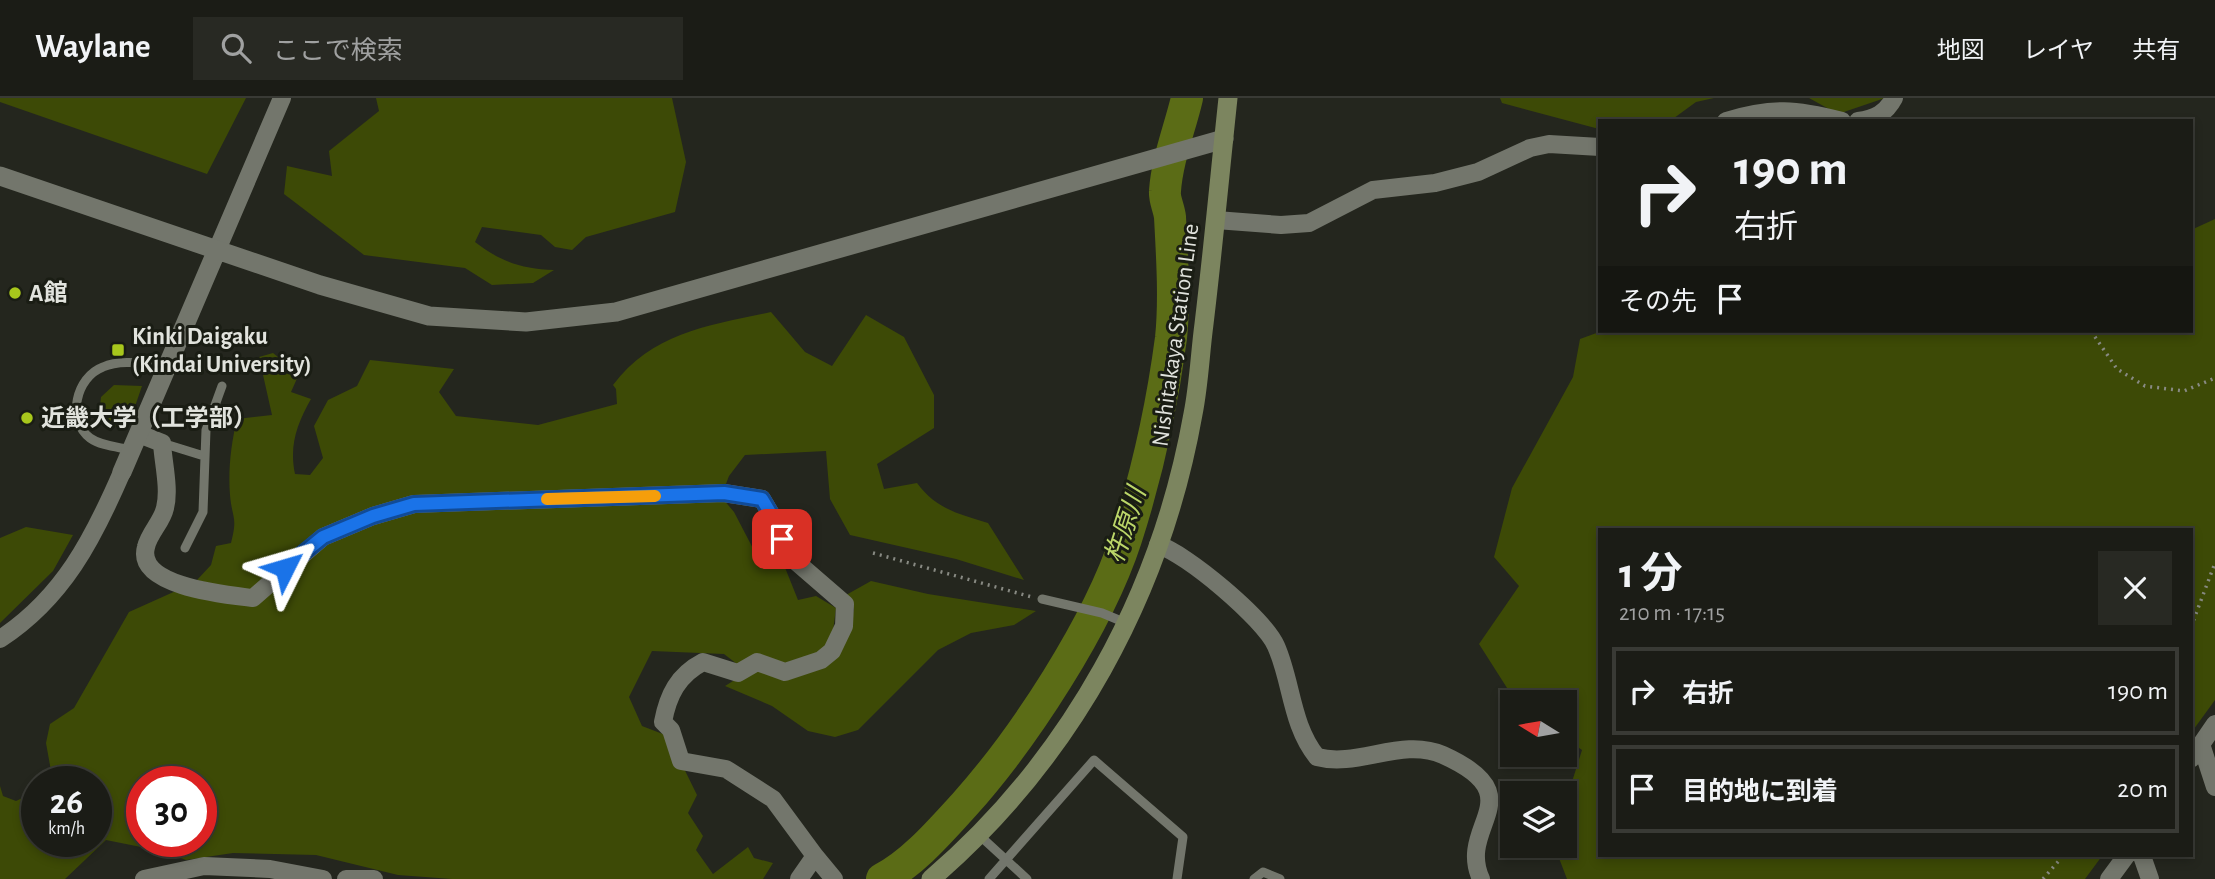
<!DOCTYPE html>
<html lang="ja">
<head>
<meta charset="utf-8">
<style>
  :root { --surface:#1b1c16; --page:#282923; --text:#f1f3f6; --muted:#a0a1a1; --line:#393a35 }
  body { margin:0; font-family:"Alegreya Sans","Noto Sans JP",sans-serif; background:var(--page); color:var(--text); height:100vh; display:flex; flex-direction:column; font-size:26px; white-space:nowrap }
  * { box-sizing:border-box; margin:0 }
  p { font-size:23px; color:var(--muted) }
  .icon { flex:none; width:38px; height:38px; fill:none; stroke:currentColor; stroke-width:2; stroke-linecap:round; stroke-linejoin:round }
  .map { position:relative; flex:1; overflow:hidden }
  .details { position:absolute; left:1598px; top:430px; width:595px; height:329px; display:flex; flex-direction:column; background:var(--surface); border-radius:0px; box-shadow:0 4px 10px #0003,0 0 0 2px var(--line) }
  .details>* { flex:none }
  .banner { position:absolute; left:1598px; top:21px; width:595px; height:214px; border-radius:0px; box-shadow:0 4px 10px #0003,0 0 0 2px var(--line); background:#1b1c16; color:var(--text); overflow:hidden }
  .needle { width:46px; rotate:281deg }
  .buttons { position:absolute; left:1500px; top:592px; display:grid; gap:14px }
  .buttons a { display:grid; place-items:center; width:77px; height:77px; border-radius:0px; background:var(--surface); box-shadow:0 4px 10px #0003,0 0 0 2px var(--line); font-size:35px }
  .speed { position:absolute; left:21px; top:668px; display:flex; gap:14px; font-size:35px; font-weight:700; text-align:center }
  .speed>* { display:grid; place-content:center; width:91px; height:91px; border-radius:50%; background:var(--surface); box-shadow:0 4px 10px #0003,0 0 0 2px var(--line); line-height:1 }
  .speed small { font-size:18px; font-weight:400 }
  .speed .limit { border:10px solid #d22; background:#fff; color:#111 }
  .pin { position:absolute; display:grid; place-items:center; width:60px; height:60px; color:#fff; margin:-30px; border-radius:14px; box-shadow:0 4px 10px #0006 }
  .me { position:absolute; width:77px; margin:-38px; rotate:50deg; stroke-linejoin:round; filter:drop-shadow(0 0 5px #0008) }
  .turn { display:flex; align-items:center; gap:24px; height:147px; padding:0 21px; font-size:32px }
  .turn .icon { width:91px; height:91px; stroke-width:2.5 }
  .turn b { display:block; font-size:49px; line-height:60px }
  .then { display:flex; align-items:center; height:66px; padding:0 21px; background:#0003; gap:14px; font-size:26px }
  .round { display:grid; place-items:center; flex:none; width:74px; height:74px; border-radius:0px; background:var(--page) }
  .summary { display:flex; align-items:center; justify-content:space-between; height:119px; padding:0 21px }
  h1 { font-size:42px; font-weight:700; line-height:52px }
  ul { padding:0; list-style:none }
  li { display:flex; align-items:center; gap:21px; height:88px; margin:0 14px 10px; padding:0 7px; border:4px solid var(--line); border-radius:0px }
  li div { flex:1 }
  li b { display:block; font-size:26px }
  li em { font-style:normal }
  header { display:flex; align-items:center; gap:42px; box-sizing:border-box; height:98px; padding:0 35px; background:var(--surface); border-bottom:2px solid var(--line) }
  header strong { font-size:33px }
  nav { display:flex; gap:38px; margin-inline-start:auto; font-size:24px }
  .search { width:490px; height:63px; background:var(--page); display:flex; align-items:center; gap:18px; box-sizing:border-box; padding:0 24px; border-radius:0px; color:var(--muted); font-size:26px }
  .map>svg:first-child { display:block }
</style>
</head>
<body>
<header>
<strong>Waylane</strong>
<div class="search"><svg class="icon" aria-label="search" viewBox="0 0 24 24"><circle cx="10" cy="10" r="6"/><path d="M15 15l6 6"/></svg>ここで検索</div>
<nav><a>地図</a><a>レイヤ</a><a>共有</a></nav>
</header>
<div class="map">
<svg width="2215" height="781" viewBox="0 0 2215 781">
  <rect width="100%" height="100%" fill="#24261e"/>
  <path fill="#3d4a06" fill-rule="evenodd" d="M 0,0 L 246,0 L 207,76 L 0,4 Z
    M 376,0 L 672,0 L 686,64 L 675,114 L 586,139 L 572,152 L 555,149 L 541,137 L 482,129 L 475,144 C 501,164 522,171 554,172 L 533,185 L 492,187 L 465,170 L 364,157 L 284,96 L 287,68 L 332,78 L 329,53 L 379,13 Z
    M 1500,0 L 1714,0 L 1696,4 L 1670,23 L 1600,23 L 1599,31 L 1502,5 Z
    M 1809,0 L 1885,0 L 1838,16 Z
    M 2215,121 L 2215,602 L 2191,635 L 2191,432 L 1600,432 L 1600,758 L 2102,758 L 2085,781 L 1567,781 L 1554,747 L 1564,747 L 1565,706 L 1582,652 L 1565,640 L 1564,604 L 1516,604 L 1479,546 L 1519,488 L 1494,459 L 1512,390 L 1573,279 L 1580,241 L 1602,233 L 2191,233 L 2191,132 Z
    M 771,214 L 805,254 L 832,268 L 866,217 L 904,239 L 934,297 L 934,330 L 877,366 L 884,391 L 917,385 C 936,411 959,416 988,425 L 1024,482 L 956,461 L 850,437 L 830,401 L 826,353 L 745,357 L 729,378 L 724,391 L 371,414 L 252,496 L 197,482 L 211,467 L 216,448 L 231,445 C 238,418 232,421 230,397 C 228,372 231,346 237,321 L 272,317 L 259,259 L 273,255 L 299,276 L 291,294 L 311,301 C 297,326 289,347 295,376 L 310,377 L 323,360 L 314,328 L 328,302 L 357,288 L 370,262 L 454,271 L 439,294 L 456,318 L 538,327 L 617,306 L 616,291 L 613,287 C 653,234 710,227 771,214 Z
    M 114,287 L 142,288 L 129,326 L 119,329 L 103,325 L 99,317 L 101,299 Z
    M 723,401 L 734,414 L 758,460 L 784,467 L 798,502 L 816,498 L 836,510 L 832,541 L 813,561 L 784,570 L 737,566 L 724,556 L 652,553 L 629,599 L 642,628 L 668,638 L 697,697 L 688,715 L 703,738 L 696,752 L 713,776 L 748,749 L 754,760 L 773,765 L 763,781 L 452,781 L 398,777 L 316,757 L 233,755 L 186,762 L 161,753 L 106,742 L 65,781 L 0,781 L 0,688 L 3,698 L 16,703 L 37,693 L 37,744 L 96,744 L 96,684 L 53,684 L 46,645 L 50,626 L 74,610 L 129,514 L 178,492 L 255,507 L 326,444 L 414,412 ZM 142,684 L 201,684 L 201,744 L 142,744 Z
    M 26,429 L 73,437 L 53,473 L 0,525 L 0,440 Z
    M 871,483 L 928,496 L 1036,513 L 1014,527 L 971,535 L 938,552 L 858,632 L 835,639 L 808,633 L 772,608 L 725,588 L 757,568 L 820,567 L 850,530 L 854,511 L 846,497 Z"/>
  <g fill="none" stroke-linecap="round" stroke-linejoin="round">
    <path stroke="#5b6c16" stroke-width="32" d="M 882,781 C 913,765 941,732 964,707 C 1024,640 1098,527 1126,441 C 1147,376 1162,308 1171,240 C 1175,202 1172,157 1170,119 C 1169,110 1164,101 1165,93 C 1167,62 1180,30 1187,0"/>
    <path stroke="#888a83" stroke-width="3.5" stroke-dasharray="2 5" stroke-linecap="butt" d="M 2091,233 L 2117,271 L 2145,288 L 2184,293 L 2215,280
      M 873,455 L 1032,499
      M 2191,529 L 2215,465
      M 2043,781 L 2063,758"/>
    <path stroke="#73766c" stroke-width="9" d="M 162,345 L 204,358
      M 131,352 C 118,349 101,348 90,340 C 66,322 76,279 103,269 C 121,261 147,266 167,267
      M 185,450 L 203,414 L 206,332 L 222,288
      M 1042,501 L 1102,515 L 1126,525
      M 979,737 L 1027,781
      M 989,781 L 1094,662 L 1183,739 L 1177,781
      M 1254,781 L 1263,774 L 1280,781"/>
    <path stroke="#73766c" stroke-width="18" d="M 1726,23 C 1772,9 1796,11 1842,23
      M 1858,23 C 1875,21 1886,15 1894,0
      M 1216,122 L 1281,127 L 1309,125 L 1373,92 L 1435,85 L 1478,74 L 1530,50 L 1549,46 L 1600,49
      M 217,152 L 282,0
      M 139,336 L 162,345 C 163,364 170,391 165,410 C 162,424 149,435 146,449 C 135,489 229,497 253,500 L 323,439 L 373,418 L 414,406 L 724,395 L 762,401 L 778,428 L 786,455 L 845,506 L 844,528 L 832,553 L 821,562 L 785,574 L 757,564 L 738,575 L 703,564 C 678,577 668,597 663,624 L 671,632 L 681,663 L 726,671 L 773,701 L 815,758
      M 1158,447 C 1186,455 1264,521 1276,548 C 1292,584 1291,627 1317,659 C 1358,670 1402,639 1443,657 C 1536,699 1456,727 1481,781
      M 0,541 C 63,500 93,441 122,374
      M 2201,646 L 2215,689
      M 2191,661 L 2215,626
      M 2142,758 L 2150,781
      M 144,781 L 204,768 L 270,771 L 323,781
      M 346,781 L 374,781
      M 799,781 L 815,758 L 834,781
      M 2109,781 L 2126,758"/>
    <path stroke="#73766c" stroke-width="19" d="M 0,78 L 320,187 L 429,218 L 526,224 L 616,214 L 1224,41
      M 122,374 L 217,152"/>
    <path stroke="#7c855f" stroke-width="19" d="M 931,781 C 1071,661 1161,496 1193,316 C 1199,286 1200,256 1204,226 C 1213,151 1220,75 1228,0"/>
  </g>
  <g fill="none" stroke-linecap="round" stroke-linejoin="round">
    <g stroke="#114b97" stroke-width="18">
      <path id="route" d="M 285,470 L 323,439 L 373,418 L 414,406 L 724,395 L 762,401 L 778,428 L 782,441"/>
    </g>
    <use href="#route" stroke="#1a73e8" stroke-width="12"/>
    <path stroke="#f59e0b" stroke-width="12" d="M 547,401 L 655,398"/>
  </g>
  <g fill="#a8c71c" stroke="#1a1d14" stroke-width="2.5">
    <circle cx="15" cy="195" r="7"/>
    <rect x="111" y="245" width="14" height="14" rx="3.5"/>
    <circle cx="27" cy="320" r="7"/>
  </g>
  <g text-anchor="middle" stroke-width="6" stroke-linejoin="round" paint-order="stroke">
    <g font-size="24" font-weight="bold" fill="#e1e3dd" stroke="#1a1d14" text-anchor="start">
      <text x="29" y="203">A館</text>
      <text x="132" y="246">Kinki Daigaku<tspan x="132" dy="28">(Kindai University)</tspan></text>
      <text x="41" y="328">近畿大学（工学部）</text>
    </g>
    <g font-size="24" fill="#e1e3dd" stroke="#1a1d14">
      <text transform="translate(1175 237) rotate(-82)" y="8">Nishitakaya Station Line</text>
    </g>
    <g font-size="26" font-style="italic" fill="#bcd769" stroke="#1a1d14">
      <text transform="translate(1125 427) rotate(-72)" y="9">杵原川</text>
    </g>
  </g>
</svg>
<div class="buttons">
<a><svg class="needle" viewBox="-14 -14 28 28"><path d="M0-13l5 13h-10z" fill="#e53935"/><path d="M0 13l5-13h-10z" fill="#a0a1a1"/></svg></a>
<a><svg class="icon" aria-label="layers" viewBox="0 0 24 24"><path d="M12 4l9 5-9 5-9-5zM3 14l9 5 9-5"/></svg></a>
</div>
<div class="speed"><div>26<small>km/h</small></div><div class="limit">30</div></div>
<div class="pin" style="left:782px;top:441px;background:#d93025"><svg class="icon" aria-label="arrive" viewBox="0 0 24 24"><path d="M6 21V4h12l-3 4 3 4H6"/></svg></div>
<svg class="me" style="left:285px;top:470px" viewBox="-20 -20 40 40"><path d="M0-17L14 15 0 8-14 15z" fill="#1a73e8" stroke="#fff" stroke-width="4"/></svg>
<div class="banner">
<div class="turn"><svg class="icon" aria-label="right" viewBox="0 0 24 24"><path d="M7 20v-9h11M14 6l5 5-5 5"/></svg><div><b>190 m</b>右折</div></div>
<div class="then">その先<svg class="icon" aria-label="arrive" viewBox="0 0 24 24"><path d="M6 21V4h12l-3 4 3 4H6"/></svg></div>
</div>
<section class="details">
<div class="summary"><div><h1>1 分</h1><p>210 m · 17:15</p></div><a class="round"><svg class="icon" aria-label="close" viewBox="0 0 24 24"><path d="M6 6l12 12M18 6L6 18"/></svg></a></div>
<ul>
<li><svg class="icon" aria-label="right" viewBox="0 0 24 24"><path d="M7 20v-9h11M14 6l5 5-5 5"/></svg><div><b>右折</b></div><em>190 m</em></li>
<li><svg class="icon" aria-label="arrive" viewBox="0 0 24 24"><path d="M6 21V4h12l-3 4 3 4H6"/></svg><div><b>目的地に到着</b></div><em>20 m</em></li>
</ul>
</section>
</div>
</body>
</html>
